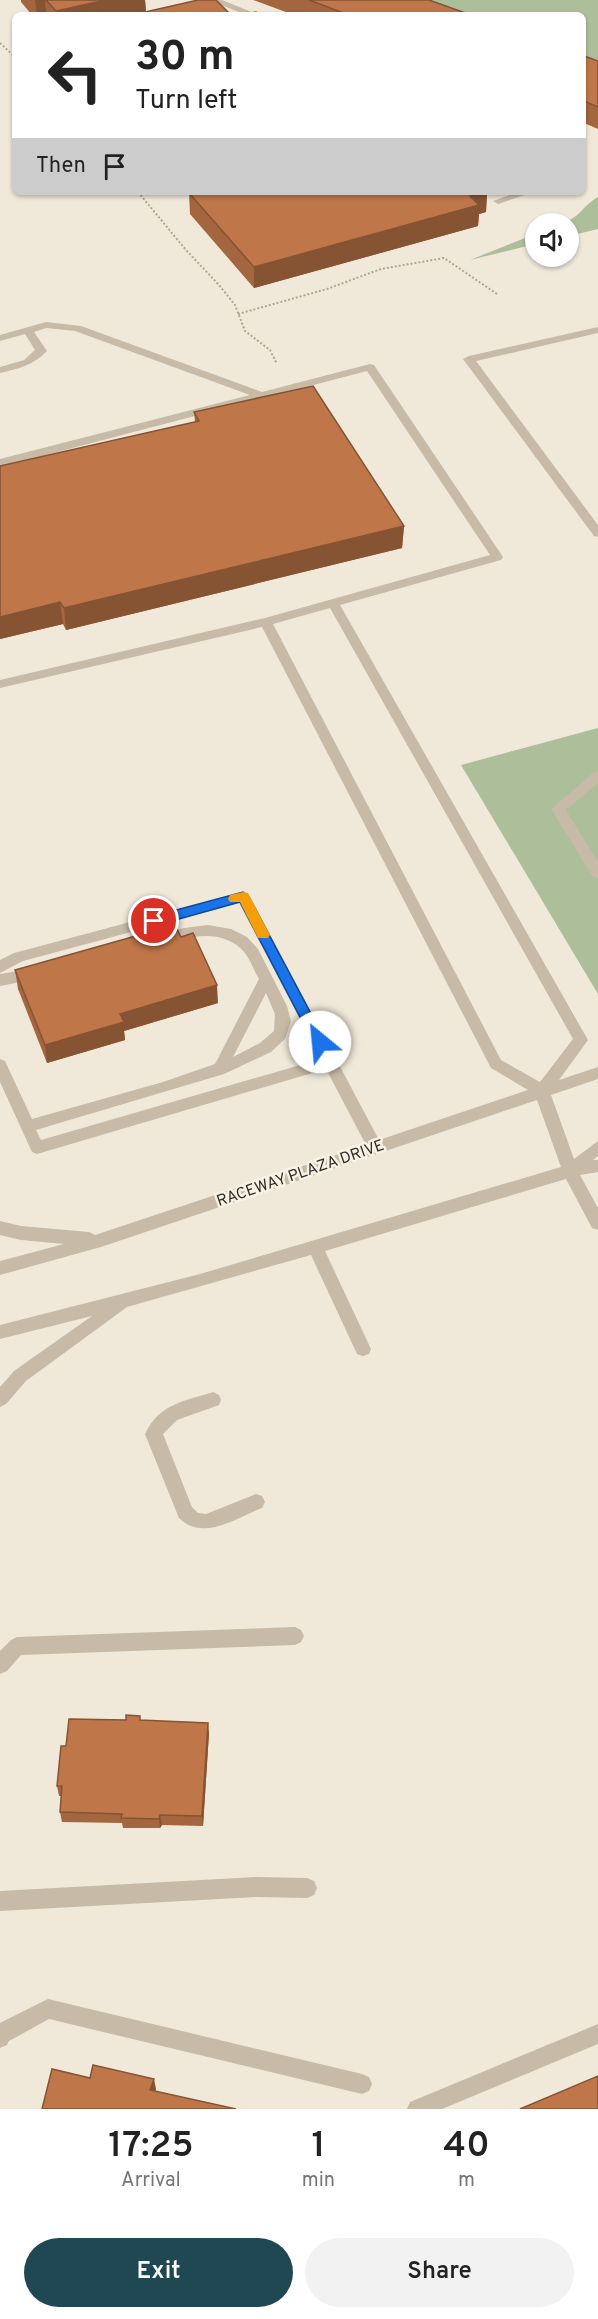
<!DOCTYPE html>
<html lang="en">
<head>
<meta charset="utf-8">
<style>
  :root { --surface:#fff; --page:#f2f2f2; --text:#222; --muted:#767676; --accent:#1f4853 }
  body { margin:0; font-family:Overpass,sans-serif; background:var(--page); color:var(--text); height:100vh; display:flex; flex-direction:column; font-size:22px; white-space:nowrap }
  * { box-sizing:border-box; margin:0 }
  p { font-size:20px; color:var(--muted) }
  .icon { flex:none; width:33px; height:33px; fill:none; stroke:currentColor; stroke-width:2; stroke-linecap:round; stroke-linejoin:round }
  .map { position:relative; height:2109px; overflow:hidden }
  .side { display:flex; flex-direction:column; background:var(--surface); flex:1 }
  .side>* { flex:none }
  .hud { position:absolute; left:12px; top:12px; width:574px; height:183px; border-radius:9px; box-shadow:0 2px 4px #0004; background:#fff; color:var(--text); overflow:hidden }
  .controls { position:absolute; left:525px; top:213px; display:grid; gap:12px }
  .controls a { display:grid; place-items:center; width:54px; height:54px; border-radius:50%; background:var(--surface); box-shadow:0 2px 4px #0004; font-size:30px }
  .pin { position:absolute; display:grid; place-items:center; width:51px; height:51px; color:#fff; margin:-26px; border:3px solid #fff; border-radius:50%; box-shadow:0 2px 6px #0007 }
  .me { position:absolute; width:66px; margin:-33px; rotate:332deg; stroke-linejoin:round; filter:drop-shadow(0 0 4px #0008) }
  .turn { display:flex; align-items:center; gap:21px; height:126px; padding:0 24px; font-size:27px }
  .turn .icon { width:78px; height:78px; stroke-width:2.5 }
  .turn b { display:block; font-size:42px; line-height:51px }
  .then { display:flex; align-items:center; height:57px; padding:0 24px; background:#0003; gap:12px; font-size:22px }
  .eta { display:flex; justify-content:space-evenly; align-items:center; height:102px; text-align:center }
  .eta b { font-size:36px; font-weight:600; line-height:42px }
  .cta { display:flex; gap:12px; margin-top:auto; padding:12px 24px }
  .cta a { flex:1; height:69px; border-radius:36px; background:var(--accent); color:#fff; font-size:24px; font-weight:600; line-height:69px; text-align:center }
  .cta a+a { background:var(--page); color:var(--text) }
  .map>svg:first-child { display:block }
</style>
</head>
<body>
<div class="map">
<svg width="598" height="2109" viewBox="0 0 598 2109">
  <rect width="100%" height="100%" fill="#f0e9da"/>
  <path fill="#adbe9b" d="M 411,0 L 598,0 L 598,66 L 584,61 L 584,15 L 453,15 Z
    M 598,197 L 598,229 L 569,236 L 568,224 L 563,223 C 582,216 582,206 598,197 Z
    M 535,234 L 535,244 L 470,260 Z
    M 598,728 L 598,994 L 461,765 Z"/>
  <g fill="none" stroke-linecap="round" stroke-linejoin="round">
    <path stroke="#b3a591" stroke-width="2" stroke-dasharray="2 2" stroke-linecap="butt" d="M 0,43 L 15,57
      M 138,192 L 186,250 L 219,285 L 235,305 L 245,331 L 270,350 L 277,364
      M 238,314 L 327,289 L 381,269 L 444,258 L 497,294"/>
    <path fill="#c7baa7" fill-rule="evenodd" d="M 209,0 L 222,0 L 259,15 L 246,15 Z
      M 517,192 L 533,192 L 498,204 L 493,201 Z
      M 46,322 L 81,326 L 262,392 L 370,364 L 374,365 L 503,557 L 501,560 L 340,605 L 588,1040 L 559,1080 L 598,1067 L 598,1079 L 551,1095 L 574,1159 L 598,1141 L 598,1156 L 593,1160 L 598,1160 L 598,1172 L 580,1175 L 598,1208 L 598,1230 L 592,1228 L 566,1179 L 325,1251 L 371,1349 L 369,1354 L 363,1356 L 357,1354 L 311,1255 L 127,1307 L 26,1381 L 6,1404 L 0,1407 L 0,1387 L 14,1371 L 92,1316 L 0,1339 L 0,1325 L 200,1274 L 561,1167 L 537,1100 L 101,1247 L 0,1275 L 0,1261 L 64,1244 L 21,1240 L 0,1235 L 0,1221 L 21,1226 L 89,1232 L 95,1235 L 366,1145 L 326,1069 L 37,1154 L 32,1152 L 0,1082 L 0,1059 L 5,1061 L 32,1119 L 163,1082 L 215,1064 L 259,979 C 254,971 251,961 245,953 C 223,927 189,937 160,944 L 153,939 L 155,935 L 184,928 L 208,925 L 231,929 L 247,937 L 258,949 L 287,1006 L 291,1021 L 285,1039 L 271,1052 L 224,1074 L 36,1130 L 41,1140 L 321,1059 L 239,903 L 23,961 L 0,973 L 0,960 L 14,953 L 243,892 L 250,897 L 379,1140 L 528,1090 L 491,1068 L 262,627 L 0,688 L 0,680 L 265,618 L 490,555 L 367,371 L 0,467 L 0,459 L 250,395 L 75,331 L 46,328 L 34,332 L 47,351 C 34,365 18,369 0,373 L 0,367 L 24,360 L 35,350 L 25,334 L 0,341 L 0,335 ZM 330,608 L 573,1039 L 540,1082 L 501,1060 L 273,624 ZM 266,993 L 275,1014 L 274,1031 L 260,1043 L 233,1057 Z
      M 598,327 L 598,333 L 476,361 L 598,525 L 598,537 L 594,536 L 463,359 L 469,356 Z
      M 598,771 L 598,783 L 566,810 L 598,862 L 598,878 L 593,877 L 551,809 L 593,773 Z
      M 36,968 L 41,970 L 43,974 L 41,978 L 0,986 L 0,974 Z
      M 213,1392 L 219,1395 L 221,1400 L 219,1405 L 177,1420 L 163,1434 L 192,1507 L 198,1513 L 206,1514 L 256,1494 L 262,1496 L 265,1502 L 262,1508 C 236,1518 203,1542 179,1518 L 145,1434 C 159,1404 184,1401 213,1392 Z
      M 295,1627 L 301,1630 L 304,1636 L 301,1642 L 295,1645 L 21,1655 L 7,1671 L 0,1674 L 0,1651 L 11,1640 L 17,1637 Z
      M 256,1877 L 307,1878 L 314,1881 L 317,1888 L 314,1895 L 307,1898 L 256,1897 L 0,1911 L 0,1891 Z
      M 48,1999 L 362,2074 L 369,2077 L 372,2084 L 369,2091 L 362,2094 L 49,2019 L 9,2041 L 7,2045 L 0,2048 L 0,2023 Z
      M 598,2024 L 598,2044 L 442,2109 L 407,2109 L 410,2102 Z"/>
  </g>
  <path fill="#a4663f" d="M 21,0 L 145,0 L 146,12 L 231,15 L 32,15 L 21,2 Z
    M 253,0 L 429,0 L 471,15 L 294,15 Z
    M 584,56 L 598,61 L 598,129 L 584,123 Z
    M 191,192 L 487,192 L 486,212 L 479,214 L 478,226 L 254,288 L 190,214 L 189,193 Z
    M 194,412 L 404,526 L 402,548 L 66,630 L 63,624 L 0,639 L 195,422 Z
    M 181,937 L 218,1003 L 124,1031 L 125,1040 L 47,1063 L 18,989 L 15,970 Z
    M 141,1720 L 209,1733 L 203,1826 L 162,1825 L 160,1828 L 123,1828 L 122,1823 L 62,1822 L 60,1812 L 61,1796 L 59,1796 L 57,1786 L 66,1746 Z"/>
  <path fill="#865333" d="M 35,0 L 45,0 L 46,15 L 37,15 Z
    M 106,0 L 145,0 L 146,12 L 133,15 L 56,15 L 56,11 Z
    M 483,192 L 487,192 L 486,212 L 479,214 L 478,226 L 254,288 L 254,267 Z
    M 404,526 L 402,548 L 66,630 L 64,608 Z
    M 60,602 L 63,624 L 0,639 L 0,617 Z
    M 217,985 L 218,1003 L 124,1031 L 125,1040 L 47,1063 L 45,1045 L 120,1014 Z
    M 208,1723 L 209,1733 L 203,1826 L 202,1816 Z
    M 160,1815 L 162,1825 L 160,1828 L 159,1819 Z
    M 154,2079 L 156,2089 L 153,2100 L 150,2090 Z"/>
  <path fill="#bf7749" stroke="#865333" stroke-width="1.5" d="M 46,0 L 106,0 L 56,11 Z
    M 198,0 L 216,0 L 231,15 L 132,15 Z
    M 309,0 L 429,0 L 471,15 L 349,15 Z
    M 256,12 L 259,15 L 242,15 Z
    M 584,56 L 598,61 L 598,107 L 584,101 Z
    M 191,192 L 483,192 L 470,196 L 479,205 L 254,267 L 189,193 Z
    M 313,386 L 404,526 L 64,608 L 60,602 L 0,617 L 0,466 L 199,421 L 194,412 Z
    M 175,925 L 181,937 L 193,933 L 217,985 L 120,1014 L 124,1022 L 45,1045 L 15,970 Z
    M 126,1715 L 140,1716 L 140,1720 L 208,1723 L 202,1816 L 160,1815 L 159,1819 L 121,1818 L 122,1814 L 60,1812 L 62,1786 L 57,1786 L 61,1746 L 66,1746 L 69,1719 L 126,1720 Z
    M 93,2065 L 154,2079 L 150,2090 L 236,2109 L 42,2109 L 52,2069 L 90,2078 Z
    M 598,2076 L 598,2109 L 520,2109 Z"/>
  <path fill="#1a73e8" stroke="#114b97" stroke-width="1.5" d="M 243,892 L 249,897 L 324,1038 L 326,1042 L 324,1046 L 315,1046 L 240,902 L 154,926 L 147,921 L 154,916 Z"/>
  <path fill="#f59e0b" d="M 243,892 L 248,893 L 270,935 L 268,938 L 258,938 L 240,902 L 230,902 L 228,899 L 230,895 Z"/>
  <g text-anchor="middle" stroke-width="5" stroke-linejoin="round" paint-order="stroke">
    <g font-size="16" fill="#342d27" stroke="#f8f2e6">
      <text transform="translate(300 1172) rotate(-19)" y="6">RACEWAY PLAZA DRIVE</text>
    </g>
  </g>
</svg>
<div class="controls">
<a><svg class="icon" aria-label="sound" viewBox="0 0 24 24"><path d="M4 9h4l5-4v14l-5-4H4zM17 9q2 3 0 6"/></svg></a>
</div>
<div class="pin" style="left:154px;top:921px;background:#d93025"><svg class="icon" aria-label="arrive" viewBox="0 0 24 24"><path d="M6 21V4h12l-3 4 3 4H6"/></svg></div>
<svg class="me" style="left:320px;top:1042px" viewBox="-20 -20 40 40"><circle r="19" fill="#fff"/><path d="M0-13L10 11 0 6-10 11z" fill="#1a73e8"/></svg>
<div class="hud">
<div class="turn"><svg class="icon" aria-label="left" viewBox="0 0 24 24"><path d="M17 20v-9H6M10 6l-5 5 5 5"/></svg><div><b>30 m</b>Turn left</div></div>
<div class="then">Then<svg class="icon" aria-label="arrive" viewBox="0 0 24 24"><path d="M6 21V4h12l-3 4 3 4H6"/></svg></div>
</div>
</div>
<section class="side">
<div class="eta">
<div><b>17:25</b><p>Arrival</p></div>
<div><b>1</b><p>min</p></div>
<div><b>40</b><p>m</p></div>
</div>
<div class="cta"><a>Exit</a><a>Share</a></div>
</section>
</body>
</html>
